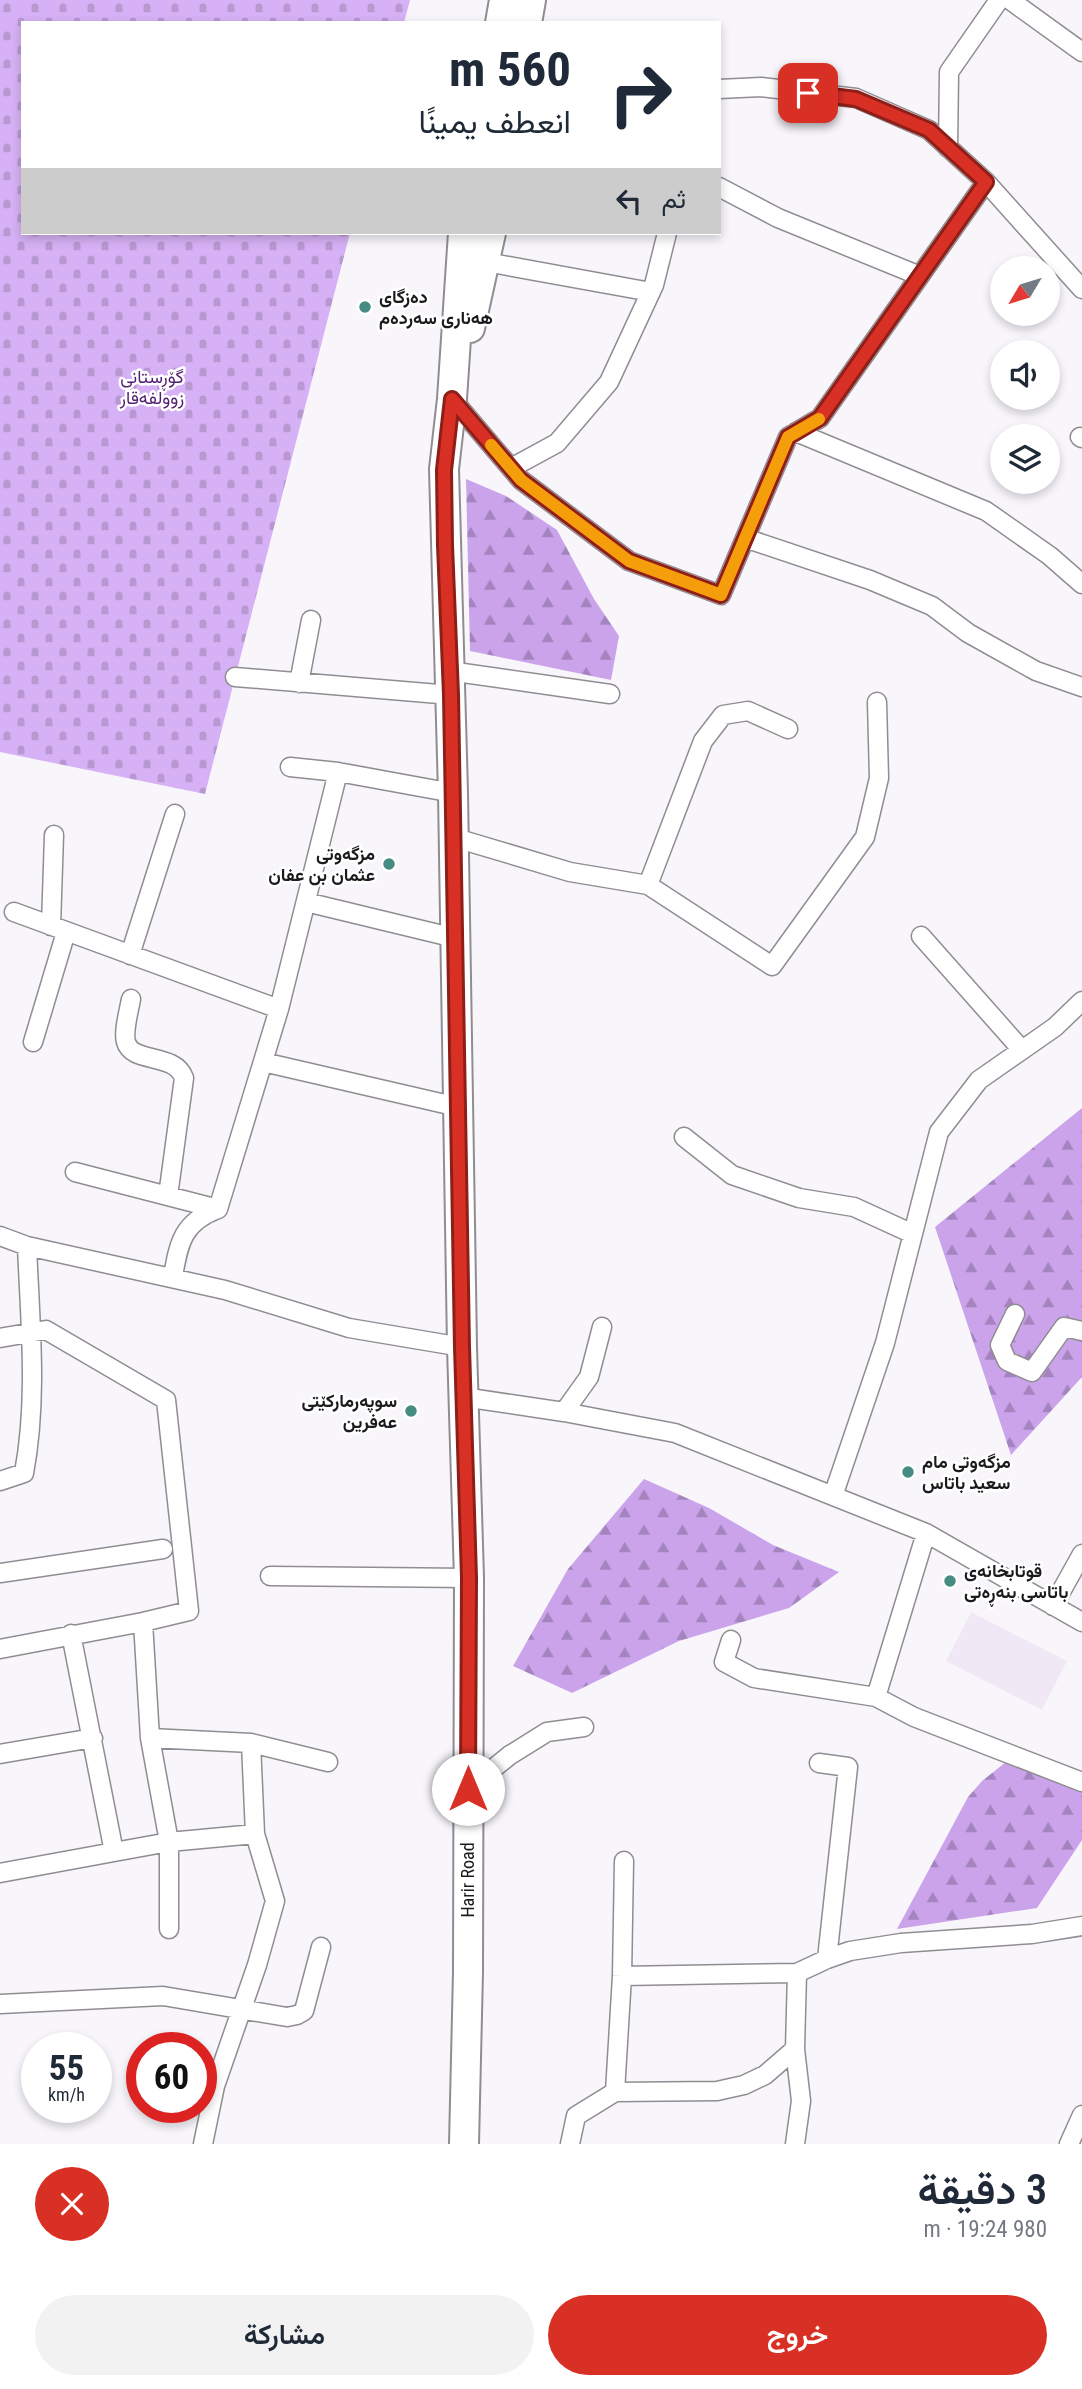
<!DOCTYPE html>
<html lang="ar">
<head>
<meta charset="utf-8">
<style>
  :root { --surface:#fff; --page:#f2f2f3; --text:#1f2937; --muted:#747a83; --accent:#d93025 }
  body { margin:0; font-family:"Roboto Condensed",Vazirmatn,sans-serif; background:var(--page); color:var(--text); direction:rtl; height:100vh; display:flex; flex-direction:column; font-size:26px; white-space:nowrap }
  * { box-sizing:border-box; margin:0 }
  p { font-size:23px; color:var(--muted) }
  .icon { flex:none; width:38px; height:38px; fill:none; stroke:currentColor; stroke-width:2; stroke-linecap:round; stroke-linejoin:round }
  .map { position:relative; height:2144px; overflow:hidden; direction:ltr }
  .panel { display:flex; flex-direction:column; background:var(--surface); flex:1 }
  .panel>* { flex:none }
  .banner { position:absolute; left:21px; top:21px; width:700px; height:214px; border-radius:0px; box-shadow:0 4px 10px #0003; direction:rtl; background:#fff; color:var(--text); overflow:hidden }
  .needle { width:46px; rotate:232deg }
  .fabs { position:absolute; left:990px; top:256px; display:grid; gap:14px }
  .fabs a { display:grid; place-items:center; width:70px; height:70px; border-radius:50%; background:var(--surface); box-shadow:0 4px 10px #0003; font-size:35px }
  .speed { position:absolute; left:21px; top:2032px; display:flex; gap:14px; font-size:35px; font-weight:700; text-align:center }
  .speed>* { display:grid; place-content:center; width:91px; height:91px; border-radius:50%; background:var(--surface); box-shadow:0 4px 10px #0003; line-height:1 }
  .speed small { font-size:18px; font-weight:400 }
  .speed .limit { border:10px solid #d22; background:#fff; color:#111 }
  .pin { position:absolute; display:grid; place-items:center; width:60px; height:60px; color:#fff; margin:-30px; border-radius:14px; box-shadow:0 4px 10px #0006 }
  .me { position:absolute; width:77px; margin:-38px; rotate:0deg; stroke-linejoin:round; filter:drop-shadow(0 0 5px #0008) }
  .turn { display:flex; align-items:center; gap:24px; height:147px; padding:0 35px; font-size:32px }
  .turn .icon { width:91px; height:91px; stroke-width:2.5 }
  .turn b { display:block; font-size:49px; line-height:60px }
  .then { display:flex; align-items:center; height:66px; padding:0 35px; background:#0003; gap:14px; font-size:26px }
  .round { display:grid; place-items:center; flex:none; width:74px; height:74px; border-radius:37px; background:var(--page) }
  .headline { display:flex; align-items:center; justify-content:space-between; height:119px; padding:0 35px }
  h1 { font-size:42px; font-weight:600; line-height:52px }
  .button { display:flex; gap:14px; margin-top:auto; padding:14px 35px }
  .button a { flex:1; height:80px; border-radius:42px; background:var(--accent); color:#fff; font-size:28px; font-weight:600; line-height:80px; text-align:center }
  .button a+a { background:var(--page); color:var(--text) }
  .map>svg:first-child { display:block }
</style>
</head>
<body>
<div class="map">
<svg width="1082" height="2144" viewBox="0 0 1082 2144">
  <defs>
    <pattern id="forest-firs" width="22" height="20" patternUnits="userSpaceOnUse" patternTransform="scale(1.75)"><rect width="22" height="20" fill="#cba3eb"/><path d="M5 1l3.5 6h-7zM16 11l3.5 6h-7z" fill="#a484be"/></pattern>
    <pattern id="cemetery-stones" width="16" height="16" patternUnits="userSpaceOnUse" patternTransform="scale(1.75)"><rect width="16" height="16" fill="#d7b1f5"/><path d="M2 7V4a2 2 0 0 1 4 0v3zM10 15v-3a2 2 0 0 1 4 0v3z" fill="#b898d1"/></pattern>
  </defs>
  <rect width="100%" height="100%" fill="#f8f6fb"/>
  <path fill="#f0e9f5" d="M 971,1612 L 1067,1661 L 1042,1710 L 946,1661 Z"/>
  <path fill="url(#forest-firs)" d="M 466,479 L 506,496 L 557,530 L 594,599 L 619,636 L 611,680 L 470,651 Z
    M 1082,1108 L 1082,1377 L 1011,1455 L 935,1227 Z
    M 644,1479 L 709,1508 L 773,1545 L 839,1572 L 789,1608 L 679,1641 L 572,1693 L 513,1666 L 568,1569 Z
    M 1011,1758 L 1082,1774 L 1082,1840 L 1037,1908 L 897,1929 L 968,1797 L 982,1781 Z"/>
  <path fill="url(#cemetery-stones)" d="M 0,0 L 410,0 L 404,23 L 23,23 L 23,233 L 350,233 L 205,794 L 0,752 Z"/>
  <g fill="none" stroke-linecap="round" stroke-linejoin="round">
    <g stroke="#8f8d91" stroke-width="21">
      <path id="minor" d="M 1010,0 L 1082,52
        M 719,89 L 761,87 L 856,98 L 929,130 L 986,182 L 1082,289
        M 948,148 L 949,72 L 999,0
        M 719,187 L 778,218 L 920,276
        M 486,262 L 651,292
        M 452,399 L 521,480 L 629,561 L 721,595 L 788,437 L 820,418 L 986,182
        M 796,432 L 986,511 L 1050,556 L 1082,584
        M 1080,437 L 1082,438
        M 511,468 L 557,443 L 609,382 L 654,285 L 667,233
        M 745,538 L 870,580 L 932,606 L 968,633 L 1036,671 L 1082,687
        M 449,671 L 610,694
        M 235,677 L 451,695
        M 299,683 L 311,620
        M 290,767 L 338,772 L 453,793
        M 454,842 L 459,839 L 570,872 L 648,885 L 703,741 L 723,715 L 748,711 L 788,729
        M 648,885 L 772,966 L 865,837 L 879,778 L 877,702
        M 306,902 L 455,938
        M 14,912 L 279,1009
        M 51,926 L 54,835
        M 921,936 L 1022,1050
        M 130,955 L 175,814
        M 131,999 C 129,1011 123,1031 126,1042 C 132,1064 175,1052 184,1078 L 168,1196
        M 33,1042 L 66,932
        M 263,1062 L 458,1107
        M 684,1137 L 732,1175 L 799,1198 L 854,1207 L 913,1234
        M 75,1172 L 218,1209
        M 218,1209 L 279,1009 L 338,772
        M 0,1236 L 27,1246 L 225,1290 L 349,1328 L 462,1347
        M 173,1276 C 179,1242 183,1222 218,1209
        M 1015,1314 L 1000,1345 L 1007,1361 L 1032,1372 L 1064,1327 L 1082,1331
        M 0,1338 L 46,1330 L 166,1400 L 189,1611 L 143,1622 L 150,1738 L 169,1842 L 169,1929
        M 463,1397 L 564,1412 L 675,1433 L 926,1533 L 1082,1622
        M 564,1412 L 589,1377 L 602,1327
        M 0,1481 L 24,1473 C 38,1399 30,1321 27,1246
        M 833,1496 L 885,1343 L 939,1132 L 979,1080 L 1055,1027 L 1082,1001
        M 926,1533 L 876,1697 L 914,1717 L 1082,1782
        M 0,1573 L 163,1549
        M 270,1576 L 469,1578
        M 1053,1606 L 1082,1554
        M 71,1634 L 114,1852 L 169,1842 L 255,1834
        M 731,1640 L 724,1662 L 754,1678 L 876,1697
        M 0,1649 L 143,1622
        M 150,1738 L 251,1743 L 328,1762
        M 0,1754 L 93,1738
        M 819,1763 L 848,1767 L 827,1959
        M 468,1789 L 510,1755 L 547,1732 L 584,1727
        M 0,1873 L 114,1852
        M 622,1976 L 797,1973 L 827,1959 L 850,1951 L 901,1943 L 1032,1934 L 1082,1926
        M 0,2004 L 163,1996 L 287,2017 L 297,2015 L 304,2011 L 321,1947
        M 615,2092 L 622,1976 L 624,1861
        M 203,2144 L 215,2086 L 257,1965 L 275,1901 L 255,1834 L 251,1743
        M 570,2144 L 576,2116 L 615,2092 L 717,2091 L 744,2085 L 765,2075 L 795,2049
        M 795,2144 L 801,2101 L 795,2049 L 797,1973
        M 1069,2144 L 1082,2115"/>
    </g>
    <g stroke="#8f8d91" stroke-width="32">
      <path id="primary" d="M 500,23 L 504,0
        M 527,23 L 531,0
        M 463,233 L 452,399 L 444,469 L 453,793 L 462,1347 L 469,1578 L 468,1972 L 464,2144
        M 470,328 L 491,233"/>
    </g>
    <use href="#minor" stroke="#fff" stroke-width="18"/>
    <use href="#primary" stroke="#fff" stroke-width="28"/>
  </g>
  <g fill="none" stroke-linecap="round" stroke-linejoin="round">
    <g stroke="#8d1f18" stroke-width="18">
      <path id="route" d="M 468,1789 L 469,1578 L 462,1347 L 451,695 L 445,545 L 444,470 L 452,399 L 521,480 L 629,561 L 721,595 L 788,437 L 820,418 L 986,182 L 929,130 L 856,99 L 808,93"/>
    </g>
    <use href="#route" stroke="#d93025" stroke-width="12"/>
    <path stroke="#f59e0b" stroke-width="12" d="M 491,445 L 521,480 L 629,561 L 721,595 L 788,437 L 819,419"/>
  </g>
  <g fill="#468c83" stroke="#fff" stroke-width="2.5">
    <circle cx="365" cy="307" r="7"/>
    <circle cx="389" cy="864" r="7"/>
    <circle cx="411" cy="1411" r="7"/>
    <circle cx="908" cy="1472" r="7"/>
    <circle cx="950" cy="1581" r="7"/>
  </g>
  <g text-anchor="middle" stroke-width="5" stroke-linejoin="round" paint-order="stroke">
    <g font-size="18" font-weight="bold" fill="#1b1a1c" stroke="#fff" text-anchor="start">
      <text x="379" y="303">دەزگای<tspan x="379" dy="21">هەناری سەردەم</tspan></text>
      <text x="375" y="860" text-anchor="end">مزگەوتی<tspan x="375" dy="21">عثمان بن عفان</tspan></text>
      <text x="397" y="1407" text-anchor="end">سوپەرمارکێتی<tspan x="397" dy="21">عەفرین</tspan></text>
      <text x="922" y="1468">مزگەوتی مام<tspan x="922" dy="21">سعید باتاس</tspan></text>
      <text x="964" y="1577">قوتابخانەی<tspan x="964" dy="21">باتاسی بنەڕەتی</tspan></text>
    </g>
    <g font-size="18" fill="#521e71" stroke="#fff">
      <text x="152" y="383">گۆڕستانی<tspan x="152" dy="21">زوولفەقار</tspan></text>
    </g>
    <g font-size="18" fill="#1b1a1c" stroke="#fff">
      <text transform="translate(468 1880) rotate(-90)" y="6">Harir Road</text>
    </g>
  </g>
</svg>
<div class="fabs">
<a><svg class="needle" viewBox="-14 -14 28 28"><path d="M0-13l5 13h-10z" fill="#e53935"/><path d="M0 13l5-13h-10z" fill="#747a83"/></svg></a>
<a><svg class="icon" aria-label="sound" viewBox="0 0 24 24"><path d="M4 9h4l5-4v14l-5-4H4zM17 9q2 3 0 6"/></svg></a>
<a><svg class="icon" aria-label="layers" viewBox="0 0 24 24"><path d="M12 4l9 5-9 5-9-5zM3 14l9 5 9-5"/></svg></a>
</div>
<div class="speed"><div>55<small>km/h</small></div><div class="limit">60</div></div>
<div class="pin" style="left:808px;top:93px;background:#d93025"><svg class="icon" aria-label="arrive" viewBox="0 0 24 24"><path d="M6 21V4h12l-3 4 3 4H6"/></svg></div>
<svg class="me" style="left:468px;top:1789px" viewBox="-20 -20 40 40"><circle r="19" fill="#fff"/><path d="M0-13L10 11 0 6-10 11z" fill="#d93025"/></svg>
<div class="banner">
<div class="turn"><svg class="icon" aria-label="right" viewBox="0 0 24 24"><path d="M7 20v-9h11M14 6l5 5-5 5"/></svg><div><b>560 m</b>انعطف يمينًا</div></div>
<div class="then">ثم<svg class="icon" aria-label="left" viewBox="0 0 24 24"><path d="M17 20v-9H6M10 6l-5 5 5 5"/></svg></div>
</div>
</div>
<section class="panel">
<div class="headline"><div><h1>3 دقيقة</h1><p>980 m · 19:24</p></div><a class="round" style="background:#d93025;color:#fff"><svg class="icon" aria-label="close" viewBox="0 0 24 24"><path d="M6 6l12 12M18 6L6 18"/></svg></a></div>
<div class="button"><a>خروج</a><a>مشاركة</a></div>
</section>
</body>
</html>
